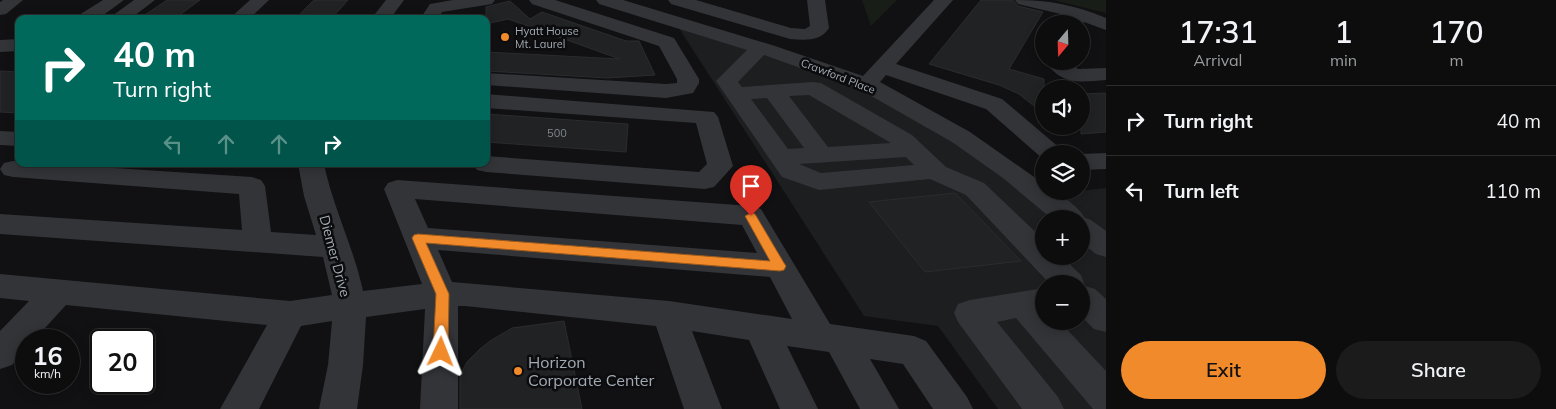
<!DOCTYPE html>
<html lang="en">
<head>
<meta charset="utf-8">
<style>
  :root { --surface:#0d0d0e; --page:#1b1b1c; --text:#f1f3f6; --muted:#9a9c9e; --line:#2d2d2e; --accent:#f18a2b }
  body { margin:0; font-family:Mulish,sans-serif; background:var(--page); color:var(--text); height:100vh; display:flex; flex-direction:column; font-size:19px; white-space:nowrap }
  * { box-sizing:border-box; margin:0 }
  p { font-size:16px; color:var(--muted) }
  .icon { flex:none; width:28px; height:28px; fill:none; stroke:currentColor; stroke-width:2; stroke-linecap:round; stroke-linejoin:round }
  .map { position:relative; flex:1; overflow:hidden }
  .side { display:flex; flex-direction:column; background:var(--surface); width:450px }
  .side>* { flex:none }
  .hud { position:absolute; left:15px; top:15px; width:475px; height:152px; border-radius:10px; box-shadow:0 2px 12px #0003,0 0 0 1px var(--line); background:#00695c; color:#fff; overflow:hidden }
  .needle { width:32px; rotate:199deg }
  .buttons { position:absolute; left:1035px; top:15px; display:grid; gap:10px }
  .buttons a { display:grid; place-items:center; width:55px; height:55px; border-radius:50%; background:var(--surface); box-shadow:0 2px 12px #0003,0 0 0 1px var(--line); font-size:25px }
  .speed { position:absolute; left:15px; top:329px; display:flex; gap:10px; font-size:25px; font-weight:700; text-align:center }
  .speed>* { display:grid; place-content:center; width:65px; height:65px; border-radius:50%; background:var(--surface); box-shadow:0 2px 12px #0003,0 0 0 1px var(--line); line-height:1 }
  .speed small { font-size:12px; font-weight:400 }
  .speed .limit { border:2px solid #111; border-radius:8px; background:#fff; color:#111 }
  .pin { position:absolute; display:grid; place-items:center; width:42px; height:42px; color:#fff; margin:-51px -21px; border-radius:50% 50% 50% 0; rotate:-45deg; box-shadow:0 0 5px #0007 }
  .pin .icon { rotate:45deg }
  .me { position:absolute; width:55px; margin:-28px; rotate:2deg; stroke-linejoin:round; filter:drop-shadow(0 0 4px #0008) }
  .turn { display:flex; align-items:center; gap:18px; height:105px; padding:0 15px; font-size:22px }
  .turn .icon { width:65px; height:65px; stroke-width:2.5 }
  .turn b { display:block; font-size:35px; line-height:42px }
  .lanes { display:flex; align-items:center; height:48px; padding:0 15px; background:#0003; justify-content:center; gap:25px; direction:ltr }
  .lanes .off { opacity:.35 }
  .eta { display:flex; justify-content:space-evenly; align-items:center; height:85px; text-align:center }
  .eta b { font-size:30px; font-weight:600; line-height:35px }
  .cta { display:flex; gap:10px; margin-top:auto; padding:10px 15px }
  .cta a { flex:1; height:58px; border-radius:30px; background:var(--accent); color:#111; font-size:20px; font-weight:600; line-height:58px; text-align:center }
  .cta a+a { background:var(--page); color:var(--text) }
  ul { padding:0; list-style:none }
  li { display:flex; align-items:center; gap:15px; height:70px; padding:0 15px; border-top:1px solid var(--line) }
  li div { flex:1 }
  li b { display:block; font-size:19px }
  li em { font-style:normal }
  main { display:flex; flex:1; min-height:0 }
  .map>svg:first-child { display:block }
</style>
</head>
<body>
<main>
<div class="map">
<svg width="1106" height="409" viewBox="0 0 1106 409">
  <rect width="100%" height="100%" fill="#111113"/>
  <path fill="#1d1e20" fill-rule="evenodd" d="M 677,25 L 867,90 L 934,124 L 1033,196 L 1106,188 L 1106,409 L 998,409 L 938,326 L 864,316 ZM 1044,219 L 1081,219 L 1081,256 L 1044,256 ZM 1044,284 L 1081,284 L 1081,321 L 1044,321 Z"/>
  <path fill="#181d17" d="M 862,0 L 897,0 L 871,26 Z
    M 1054,0 L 1106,0 L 1106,13 Z"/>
  <path fill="#212224" stroke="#2b2c2f" d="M 167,0 L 200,0 L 174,19 L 139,19 Z
    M 314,0 L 348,0 L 331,19 L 295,19 Z
    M 981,0 L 1008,0 L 1014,1 L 1018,6 L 1043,12 L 1009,69 L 1044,79 L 1044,114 L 1019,94 L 999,85 L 929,64 Z
    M 510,1 L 530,19 L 542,12 L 626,41 L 639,41 L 655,75 L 607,78 L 486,71 L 486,52 L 620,59 L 508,19 L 486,24 L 486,7 Z
    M 0,71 L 19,72 L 19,113 L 0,112 Z
    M 1106,93 L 1106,132 L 1081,134 L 1081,94 Z
    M 486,114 L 628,124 L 626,152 L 486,142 Z
    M 955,193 L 1021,261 L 925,272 L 869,202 Z
    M 564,321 L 582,409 L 460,409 L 460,375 L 467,362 L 480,349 L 490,341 L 512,328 Z"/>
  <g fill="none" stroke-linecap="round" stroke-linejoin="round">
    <path fill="#323438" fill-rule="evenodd" d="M 3,0 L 23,0 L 6,14 L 0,15 L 0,2 Z
      M 103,0 L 124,0 L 98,19 L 76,19 L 79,15 Z
      M 134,0 L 155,0 L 130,19 L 108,19 Z
      M 250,0 L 269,0 L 249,19 L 229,19 Z
      M 386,0 L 404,0 L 390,19 L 371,19 Z
      M 453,0 L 495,0 L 492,4 L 486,5 L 442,12 L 438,19 L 420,19 L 430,4 Z
      M 529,0 L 555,0 L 674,38 L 699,79 L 699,83 L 693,93 L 666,98 L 486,85 L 486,73 L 666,84 L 677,83 L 677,79 L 659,46 L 532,4 Z
      M 596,0 L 623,0 L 775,46 L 863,76 L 934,0 L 953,0 L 896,64 L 1002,99 L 1061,149 L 1064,154 L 1044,154 L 1043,159 L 986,109 L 886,75 L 880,82 L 970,132 L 1044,184 L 1044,191 C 1058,191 1077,205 1085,218 L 1091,220 L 1106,231 L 1106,257 L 1096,254 L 1081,242 L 1081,219 L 1052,219 L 1003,178 L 952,142 L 859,89 L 764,55 L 738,82 L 742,87 L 813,82 L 821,83 L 912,135 L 946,167 L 984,183 L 1044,240 L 1044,256 L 1061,256 L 1081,275 L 1085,286 L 1095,289 L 1106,299 L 1106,332 L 1094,329 L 1081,316 L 1081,284 L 1050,284 L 966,195 L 930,179 L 819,190 L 782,177 L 716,81 L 747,50 L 599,4 ZM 809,95 L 891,143 L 828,147 L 789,96 ZM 767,98 L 804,148 L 788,149 L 751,99 ZM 906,157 L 914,165 L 821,173 L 799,164 Z
      M 668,0 L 696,0 L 791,28 L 805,29 L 810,26 L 807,0 L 825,0 L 829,28 C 820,42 805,40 790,39 L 671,4 Z
      M 1015,0 C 1049,0 1075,5 1106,18 L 1106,30 L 1084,22 L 1081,27 L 1081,24 L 1065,24 L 1069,16 L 1018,4 Z
      M 19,39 L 19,51 L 0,52 L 0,40 Z
      M 1045,61 L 1068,61 L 1078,69 L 1106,68 L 1106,80 C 1080,82 1062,86 1045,61 Z
      M 486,94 L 714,112 L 718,117 L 733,166 L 714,187 L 705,189 L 486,172 L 477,170 L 473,164 L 486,164 L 486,156 L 699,172 L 707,164 L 696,123 L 486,108 Z
      M 0,131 L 19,132 L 19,146 L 0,145 Z
      M 1106,153 L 1106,169 L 1081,170 L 1081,154 Z
      M 13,161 L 19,161 L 19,164 L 53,164 L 252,177 L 261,180 L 265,186 L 271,232 L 316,235 L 304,196 L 298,164 L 324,164 C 333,208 354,248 363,291 L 422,284 L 384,189 L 388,183 L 397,180 L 751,206 L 761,209 L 830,324 L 914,336 L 926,341 L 967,397 L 973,409 L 933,409 L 903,364 L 870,359 L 899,409 L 860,409 L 829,352 L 787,346 L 818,409 L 780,409 L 749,340 L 692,331 L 722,409 L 684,409 L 656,326 L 465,306 L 458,306 L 458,409 L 420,409 L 425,309 L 366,317 L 363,365 L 357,409 L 319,409 L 328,365 L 332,321 L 301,326 L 259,409 L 220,409 L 267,325 L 66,305 L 34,340 L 26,340 L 26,349 L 12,365 L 0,369 L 0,331 L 29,301 L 0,298 L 0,274 L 290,301 L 332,295 L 323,257 L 0,234 L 0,214 L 242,230 L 239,194 L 13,177 L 4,175 L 0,169 L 4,163 ZM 415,199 L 742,225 L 757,253 L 428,228 ZM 438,250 L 770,277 L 792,319 L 669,301 L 452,282 Z
      M 1044,288 L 1044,321 L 1059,321 L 1106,371 L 1106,409 L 1093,409 L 1016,318 L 997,322 L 1058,397 L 1064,409 L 1022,409 L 958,322 L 954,313 L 958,304 L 970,300 Z"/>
  </g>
  <path fill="#f18a2b" stroke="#9d5a1c" d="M 751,213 L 755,214 L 784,263 L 786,266 L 784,270 L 780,271 L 426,243 L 449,294 L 448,352 L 446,356 L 441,358 L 436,356 L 433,352 L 436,294 L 412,238 L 414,235 L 418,234 L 770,261 L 745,216 Z"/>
  <g fill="#f18a2b" stroke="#0c0c0e" stroke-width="2">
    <circle cx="505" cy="37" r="5"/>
    <circle cx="518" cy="371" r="5"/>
  </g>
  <g text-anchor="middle" stroke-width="5" stroke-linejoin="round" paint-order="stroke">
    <g font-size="11" fill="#a2abb3" stroke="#0c0c0e" text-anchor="start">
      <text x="515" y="35">Hyatt House<tspan x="515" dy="13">Mt. Laurel</tspan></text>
    </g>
    <g font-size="11" fill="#a2abb3" stroke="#0c0c0e">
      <text transform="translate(838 76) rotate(21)" y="4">Crawford Place</text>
    </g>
    <g font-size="11" fill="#82898f">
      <text x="557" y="137">500</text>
    </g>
    <g font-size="14" fill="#a2abb3" stroke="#0c0c0e">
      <text transform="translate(335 256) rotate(75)" y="5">Diemer Drive</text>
    </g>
    <g font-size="16" fill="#a2abb3" stroke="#0c0c0e" text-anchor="start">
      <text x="528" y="368">Horizon<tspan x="528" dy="18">Corporate Center</tspan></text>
    </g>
  </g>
</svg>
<div class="buttons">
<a><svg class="needle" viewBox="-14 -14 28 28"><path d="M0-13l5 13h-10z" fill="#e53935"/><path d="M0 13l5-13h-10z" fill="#9a9c9e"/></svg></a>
<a><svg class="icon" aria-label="sound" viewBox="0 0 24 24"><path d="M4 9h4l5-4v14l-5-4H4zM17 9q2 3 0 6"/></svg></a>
<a><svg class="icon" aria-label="layers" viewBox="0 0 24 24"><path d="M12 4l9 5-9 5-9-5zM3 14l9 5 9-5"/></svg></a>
<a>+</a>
<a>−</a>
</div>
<div class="speed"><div>16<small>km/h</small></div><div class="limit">20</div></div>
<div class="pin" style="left:751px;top:216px;background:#d93025"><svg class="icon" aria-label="arrive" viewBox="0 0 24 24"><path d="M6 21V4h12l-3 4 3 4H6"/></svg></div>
<svg class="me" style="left:441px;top:352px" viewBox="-20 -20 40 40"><path d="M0-17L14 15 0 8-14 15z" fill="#f18a2b" stroke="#fff" stroke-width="4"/></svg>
<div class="hud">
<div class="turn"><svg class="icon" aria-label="right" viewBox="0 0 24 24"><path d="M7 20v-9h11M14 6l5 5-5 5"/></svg><div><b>40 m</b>Turn right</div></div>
<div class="lanes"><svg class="icon off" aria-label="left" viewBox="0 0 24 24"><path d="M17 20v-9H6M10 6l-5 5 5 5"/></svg><svg class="icon off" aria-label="ahead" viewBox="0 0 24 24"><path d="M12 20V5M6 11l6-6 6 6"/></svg><svg class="icon off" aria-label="ahead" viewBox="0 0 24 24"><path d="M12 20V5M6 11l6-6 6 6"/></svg><svg class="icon" aria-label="right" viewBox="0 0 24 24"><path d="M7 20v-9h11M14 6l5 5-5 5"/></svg></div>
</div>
</div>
<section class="side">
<div class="eta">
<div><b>17:31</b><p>Arrival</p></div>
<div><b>1</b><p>min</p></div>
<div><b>170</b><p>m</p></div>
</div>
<ul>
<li><svg class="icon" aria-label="right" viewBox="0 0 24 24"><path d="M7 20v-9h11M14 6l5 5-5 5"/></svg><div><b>Turn right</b></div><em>40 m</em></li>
<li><svg class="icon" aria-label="left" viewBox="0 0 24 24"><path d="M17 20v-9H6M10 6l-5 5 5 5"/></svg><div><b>Turn left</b></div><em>110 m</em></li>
</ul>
<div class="cta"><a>Exit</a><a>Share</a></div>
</section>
</main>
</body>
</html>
